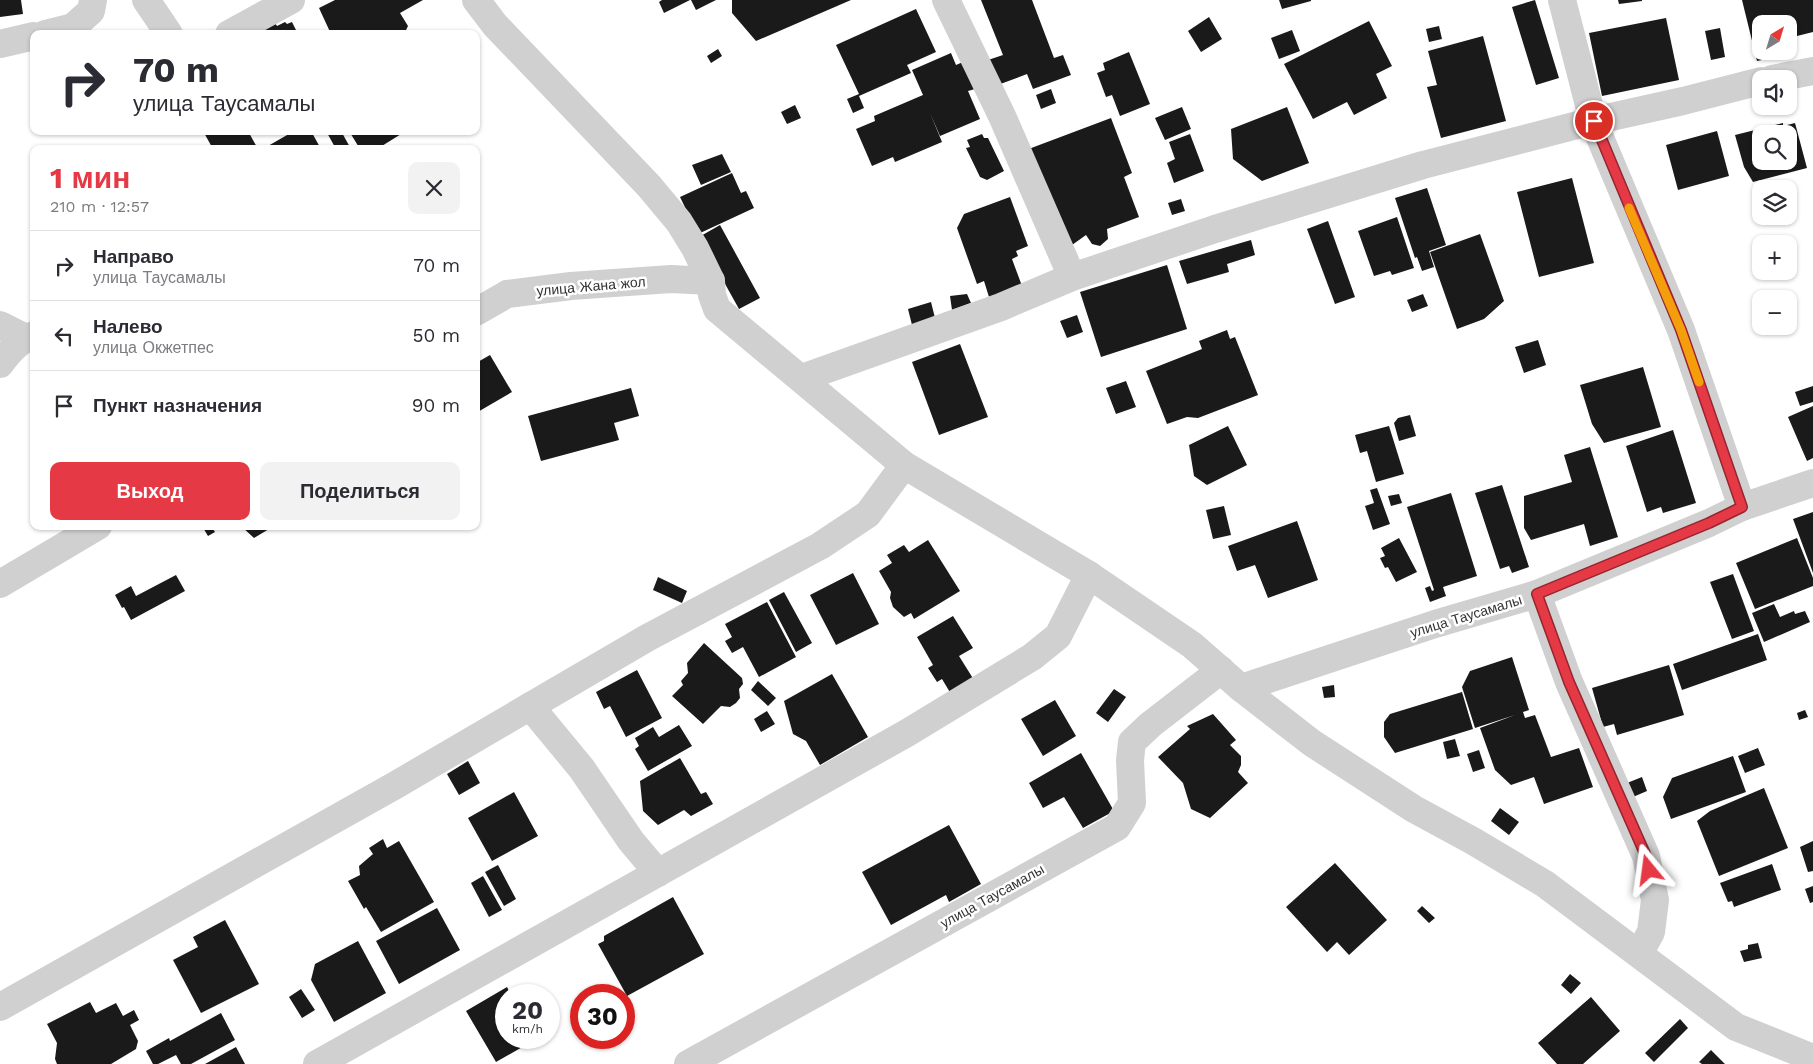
<!DOCTYPE html>
<html lang="ru">
<head>
<meta charset="utf-8">
<style>
  :root { --surface:#fff; --page:#f2f2f3; --text:#2b2b33; --muted:#7c7c81; --line:#e1e1e2; --accent:#e63946 }
  body { margin:0; font-family:"Work Sans",sans-serif; background:var(--page); color:var(--text); height:100vh; display:flex; flex-direction:column; font-size:19px; white-space:nowrap }
  * { box-sizing:border-box; margin:0 }
  p { font-size:16px; color:var(--muted) }
  .icon { flex:none; width:28px; height:28px; fill:none; stroke:currentColor; stroke-width:2; stroke-linecap:round; stroke-linejoin:round }
  .map { position:relative; flex:1; overflow:hidden }
  .sheet { position:absolute; left:30px; top:145px; width:450px; height:385px; display:flex; flex-direction:column; background:var(--surface); border-radius:10px; box-shadow:0 1px 4px #0004 }
  .sheet>* { flex:none }
  .banner { position:absolute; left:30px; top:30px; width:450px; height:105px; border-radius:10px; box-shadow:0 1px 4px #0004; background:#fff; color:var(--text); overflow:hidden }
  .needle { width:32px; rotate:38deg }
  .tools { position:absolute; left:1752px; top:15px; display:grid; gap:10px }
  .tools a { display:grid; place-items:center; width:45px; height:45px; border-radius:10px; background:var(--surface); box-shadow:0 1px 4px #0004; font-size:25px }
  .speed { position:absolute; left:495px; top:984px; display:flex; gap:10px; font-size:25px; font-weight:700; text-align:center }
  .speed>* { display:grid; place-content:center; width:65px; height:65px; border-radius:50%; background:var(--surface); box-shadow:0 1px 4px #0004; line-height:1 }
  .speed small { font-size:12px; font-weight:400 }
  .speed .limit { border:8px solid #d22; background:#fff; color:#111 }
  .pin { position:absolute; display:grid; place-items:center; width:42px; height:42px; color:#fff; margin:-21px; border:2px solid #fff; border-radius:50%; box-shadow:0 1px 5px #0007 }
  .me { position:absolute; width:55px; margin:-28px; rotate:344deg; stroke-linejoin:round; filter:drop-shadow(0 0 4px #0008) }
  .turn { display:flex; align-items:center; gap:18px; height:105px; padding:0 20px; font-size:22px }
  .turn .icon { width:65px; height:65px; stroke-width:2.5 }
  .turn b { display:block; font-size:35px; line-height:42px }
  .round { display:grid; place-items:center; flex:none; width:52px; height:52px; border-radius:10px; background:var(--page) }
  .headline { display:flex; align-items:center; justify-content:space-between; height:85px; padding:0 20px }
  h1 { font-size:30px; font-weight:700; line-height:38px; color:var(--accent) }
  .primary-button { display:flex; gap:10px; margin-top:auto; padding:10px 20px }
  .primary-button a { flex:1; height:58px; border-radius:10px; background:var(--accent); color:#fff; font-size:20px; font-weight:700; line-height:58px; text-align:center }
  .primary-button a+a { background:var(--page); color:var(--text) }
  ul { padding:0; list-style:none }
  li { display:flex; align-items:center; gap:15px; height:70px; padding:0 20px; border-top:1px solid var(--line) }
  li div { flex:1 }
  li b { display:block; font-size:19px }
  li em { font-style:normal }
  .map>svg:first-child { display:block }
</style>
</head>
<body>
<div class="map">
<svg width="1813" height="1064" viewBox="0 0 1813 1064">
  <rect width="100%" height="100%" fill="#fff"/>
  <path fill="#1a1a1a" fill-rule="evenodd" d="M 0,0 L 21,0 L 23,14 L 0,17 Z
    M 335,0 L 423,0 L 400,13 L 408,26 L 405,32 L 401,34 L 331,34 L 319,8 Z
    M 662,0 L 690,0 L 664,13 L 659,2 Z
    M 691,0 L 716,0 L 696,10 Z
    M 732,0 L 851,0 L 756,41 L 732,13 Z
    M 981,0 L 1032,0 L 1054,58 L 1063,55 L 1071,75 L 1033,89 L 1027,74 L 995,86 L 985,61 L 1003,55 Z
    M 1279,0 L 1311,0 L 1311,1 L 1282,9 Z
    M 1535,0 L 1559,78 L 1536,85 L 1512,7 Z
    M 1618,0 L 1642,0 L 1642,1 L 1619,4 Z
    M 1742,0 L 1813,0 L 1813,32 L 1789,38 L 1789,24 L 1761,24 L 1761,51 L 1783,51 L 1784,55 L 1757,61 Z
    M 916,9 L 936,52 L 907,65 L 911,73 L 859,96 L 864,108 L 853,113 L 847,99 L 859,94 L 836,45 Z
    M 1209,17 L 1222,39 L 1201,52 L 1188,31 Z
    M 1666,18 L 1679,80 L 1602,96 L 1589,33 Z
    M 1369,21 L 1392,66 L 1376,74 L 1387,98 L 1354,115 L 1347,102 L 1313,119 L 1284,64 Z
    M 285,22 L 287,24 L 292,22 L 298,34 L 253,34 L 275,23 L 277,26 Z
    M 1439,26 L 1442,39 L 1429,42 L 1426,29 Z
    M 1720,28 L 1725,57 L 1711,60 L 1705,31 Z
    M 1292,30 L 1300,51 L 1279,59 L 1271,38 Z
    M 1483,36 L 1506,121 L 1441,138 L 1427,87 L 1437,85 L 1428,51 Z
    M 718,49 L 722,56 L 711,63 L 707,56 Z
    M 1129,52 L 1150,104 L 1120,116 L 1112,95 L 1106,97 L 1097,73 L 1105,70 L 1103,63 Z
    M 951,53 L 956,65 L 963,62 L 975,89 L 968,91 L 980,119 L 940,136 L 930,113 L 942,142 L 895,162 L 893,157 L 872,166 L 856,129 L 875,121 L 874,116 L 923,95 L 912,70 Z
    M 1051,89 L 1056,103 L 1041,109 L 1036,95 Z
    M 795,105 L 801,118 L 787,124 L 781,112 Z
    M 1182,107 L 1191,129 L 1165,140 L 1155,118 Z
    M 1287,107 L 1309,163 L 1262,181 L 1233,159 L 1231,129 Z
    M 1111,118 L 1132,173 L 1124,177 L 1139,217 L 1107,229 L 1108,239 L 1100,246 L 1092,244 L 1086,235 L 1072,245 L 1026,150 Z
    M 1783,123 L 1783,126 L 1795,123 L 1807,168 L 1753,182 L 1744,167 L 1735,135 ZM 1761,134 L 1789,134 L 1789,161 L 1761,161 Z
    M 203,131 L 248,131 L 258,149 L 213,149 Z
    M 294,131 L 311,131 L 321,149 L 269,149 L 268,146 Z
    M 326,131 L 341,131 L 351,149 L 336,149 Z
    M 349,131 L 406,131 L 377,149 L 360,149 Z
    M 1717,131 L 1729,176 L 1678,190 L 1666,145 Z
    M 982,134 L 984,138 L 988,138 L 1004,171 L 987,180 L 980,177 L 966,148 L 970,147 L 967,140 Z
    M 1190,134 L 1204,171 L 1174,183 L 1167,163 L 1175,159 L 1169,142 Z
    M 722,154 L 731,172 L 701,185 L 692,165 Z
    M 732,173 L 741,193 L 746,191 L 754,208 L 698,234 L 680,197 Z
    M 1572,178 L 1594,263 L 1539,277 L 1517,192 Z
    M 1427,188 L 1446,245 L 1429,251 L 1434,267 L 1422,271 L 1417,257 L 1415,258 L 1395,198 Z
    M 1010,197 L 1028,246 L 1016,251 L 1018,256 L 1012,259 L 1022,286 L 989,297 L 984,281 L 977,284 L 957,228 L 964,214 Z
    M 1181,199 L 1185,211 L 1172,215 L 1168,203 Z
    M 1397,217 L 1414,268 L 1392,275 L 1390,271 L 1374,276 L 1358,231 Z
    M 1328,221 L 1355,297 L 1335,304 L 1307,229 Z
    M 720,225 L 760,298 L 739,309 L 699,237 Z
    M 1480,234 L 1504,301 L 1484,319 L 1457,329 L 1430,252 Z
    M 1251,240 L 1255,255 L 1227,264 L 1229,272 L 1187,284 L 1179,261 Z
    M 1167,265 L 1187,329 L 1101,357 L 1080,292 Z
    M 967,294 L 971,303 L 952,310 L 950,296 Z
    M 1423,294 L 1428,306 L 1412,312 L 1407,300 Z
    M 931,302 L 935,318 L 912,325 L 908,309 Z
    M 1077,315 L 1083,332 L 1067,338 L 1060,321 Z
    M 1227,330 L 1230,339 L 1235,337 L 1258,395 L 1198,418 L 1187,417 L 1167,424 L 1146,371 L 1202,349 L 1199,341 Z
    M 1538,340 L 1546,365 L 1524,373 L 1515,347 Z
    M 960,344 L 988,417 L 939,435 L 912,362 Z
    M 490,355 L 512,392 L 476,413 L 476,363 Z
    M 1643,367 L 1661,427 L 1604,443 L 1592,424 L 1580,385 Z
    M 1126,381 L 1136,407 L 1116,414 L 1106,388 Z
    M 1813,386 L 1813,402 L 1800,406 L 1795,392 Z
    M 631,388 L 639,416 L 614,423 L 619,440 L 541,461 L 528,416 Z
    M 1813,406 L 1813,458 L 1807,461 L 1788,417 Z
    M 1410,415 L 1416,436 L 1399,441 L 1394,423 L 1398,418 Z
    M 1228,426 L 1247,465 L 1207,485 L 1194,476 L 1189,445 Z
    M 1389,426 L 1404,474 L 1376,482 L 1367,451 L 1360,453 L 1355,435 Z
    M 1673,430 L 1696,503 L 1663,513 L 1661,507 L 1647,512 L 1626,446 Z
    M 1590,447 L 1618,537 L 1590,546 L 1584,524 L 1531,540 L 1524,528 L 1524,496 L 1572,482 L 1564,455 Z
    M 1502,485 L 1529,567 L 1512,573 L 1509,566 L 1500,569 L 1475,493 Z
    M 1377,488 L 1390,524 L 1373,530 L 1365,506 L 1374,503 L 1370,490 Z
    M 1451,493 L 1477,576 L 1443,587 L 1446,596 L 1430,602 L 1425,588 L 1430,586 L 1432,591 L 1434,590 L 1407,507 Z
    M 1399,494 L 1402,503 L 1391,506 L 1388,496 Z
    M 1224,506 L 1231,535 L 1213,539 L 1206,510 Z
    M 1813,512 L 1813,573 L 1793,519 Z
    M 1297,521 L 1318,580 L 1268,598 L 1255,565 L 1237,571 L 1228,546 Z
    M 202,526 L 211,526 L 215,532 L 208,536 Z
    M 241,526 L 274,526 L 254,538 Z
    M 1399,538 L 1417,572 L 1396,582 L 1388,567 L 1385,568 L 1380,558 L 1385,556 L 1381,548 Z
    M 1797,538 L 1813,578 L 1813,586 L 1755,609 L 1736,563 Z
    M 928,540 L 960,591 L 914,619 L 911,613 L 904,617 L 893,607 L 890,598 L 891,592 L 879,571 L 892,563 L 887,555 L 904,545 L 909,552 Z
    M 853,573 L 879,624 L 836,645 L 810,595 Z
    M 1733,574 L 1754,631 L 1732,639 L 1710,582 Z
    M 176,575 L 185,591 L 131,620 L 124,607 L 122,608 L 115,595 L 131,586 L 136,596 Z
    M 658,577 L 687,591 L 682,603 L 653,590 Z
    M 784,592 L 812,643 L 796,652 L 769,600 Z
    M 767,602 L 796,657 L 759,677 L 743,647 L 732,653 L 725,641 L 732,637 L 725,624 Z
    M 1774,604 L 1780,617 L 1794,611 L 1795,614 L 1805,611 L 1810,622 L 1764,642 L 1752,613 Z
    M 953,616 L 973,648 L 959,656 L 974,680 L 951,694 L 942,679 L 937,682 L 928,668 L 933,665 L 917,637 Z
    M 1758,634 L 1767,660 L 1682,690 L 1673,664 Z
    M 704,643 L 742,678 L 743,684 L 739,689 L 740,698 L 736,703 L 730,707 L 721,706 L 703,724 L 672,696 L 683,685 L 681,681 L 688,673 L 687,663 Z
    M 1512,657 L 1529,710 L 1523,712 L 1525,718 L 1535,715 L 1551,757 L 1579,748 L 1593,787 L 1544,804 L 1534,777 L 1511,785 L 1495,770 L 1480,728 L 1515,715 L 1475,728 L 1462,687 L 1470,671 Z
    M 1669,665 L 1684,715 L 1617,735 L 1614,724 L 1603,727 L 1592,688 Z
    M 637,670 L 662,718 L 626,737 L 610,706 L 604,709 L 596,692 Z
    M 832,674 L 868,737 L 820,765 L 806,741 L 793,734 L 784,701 Z
    M 758,681 L 776,698 L 768,706 L 751,690 Z
    M 1334,685 L 1335,697 L 1324,698 L 1322,687 Z
    M 1114,689 L 1126,697 L 1108,722 L 1096,713 Z
    M 1462,692 L 1473,729 L 1395,753 L 1384,737 L 1384,722 L 1390,714 Z
    M 1055,700 L 1076,736 L 1043,756 L 1021,719 Z
    M 1805,710 L 1808,717 L 1799,720 L 1797,713 Z
    M 767,711 L 775,724 L 761,732 L 754,719 Z
    M 1213,714 L 1236,740 L 1230,745 L 1241,756 L 1241,765 L 1238,772 L 1248,783 L 1210,818 L 1191,809 L 1183,783 L 1158,757 L 1190,729 L 1187,726 Z
    M 679,725 L 692,746 L 648,771 L 635,749 L 639,746 L 635,738 L 653,727 L 659,737 Z
    M 1455,739 L 1460,756 L 1447,759 L 1443,742 Z
    M 1758,748 L 1765,765 L 1745,773 L 1738,756 Z
    M 1479,750 L 1485,768 L 1473,772 L 1467,754 Z
    M 1081,753 L 1114,811 L 1083,828 L 1064,797 L 1043,808 L 1029,783 Z
    M 1733,756 L 1746,792 L 1671,819 L 1663,797 L 1672,778 Z
    M 680,758 L 701,794 L 706,792 L 713,804 L 691,816 L 684,810 L 658,825 L 643,811 L 640,781 Z
    M 468,761 L 480,783 L 459,795 L 447,774 Z
    M 1642,777 L 1647,791 L 1633,797 L 1627,783 Z
    M 1764,788 L 1788,848 L 1719,876 L 1697,821 L 1710,811 Z
    M 514,792 L 538,836 L 492,861 L 468,818 Z
    M 1500,808 L 1519,822 L 1509,835 L 1491,821 Z
    M 949,825 L 981,884 L 949,902 L 946,895 L 891,925 L 862,872 Z
    M 383,839 L 387,848 L 399,841 L 434,902 L 381,932 L 366,907 L 364,909 L 348,881 L 360,875 L 359,866 L 373,854 L 369,848 Z
    M 1813,841 L 1813,871 L 1808,872 L 1800,847 Z
    M 1335,863 L 1387,920 L 1349,955 L 1337,942 L 1327,952 L 1286,907 Z
    M 1772,864 L 1781,890 L 1734,907 L 1732,901 L 1728,902 L 1720,883 Z
    M 498,865 L 516,899 L 504,906 L 485,872 Z
    M 483,876 L 502,910 L 489,917 L 471,883 Z
    M 1813,886 L 1813,902 L 1810,903 L 1805,889 Z
    M 673,897 L 704,954 L 627,996 L 598,944 L 604,941 L 604,936 Z
    M 1422,906 L 1435,918 L 1429,923 L 1417,911 Z
    M 437,908 L 460,950 L 399,984 L 376,941 Z
    M 225,920 L 259,984 L 201,1013 L 173,960 L 198,947 L 193,937 Z
    M 358,941 L 386,993 L 334,1022 L 311,980 L 315,964 Z
    M 1758,943 L 1762,958 L 1744,962 L 1740,951 L 1748,949 L 1748,945 Z
    M 1570,974 L 1581,983 L 1571,994 L 1561,985 Z
    M 507,987 L 511,995 L 506,995 L 506,1038 L 538,1038 L 496,1062 L 466,1011 Z
    M 301,989 L 315,1010 L 302,1018 L 289,997 Z
    M 1591,997 L 1620,1031 L 1583,1064 L 1557,1064 L 1538,1043 Z
    M 90,1002 L 96,1013 L 116,1003 L 123,1016 L 134,1010 L 139,1020 L 130,1025 L 138,1041 L 136,1049 L 111,1064 L 57,1064 L 55,1059 L 57,1043 L 47,1024 Z
    M 221,1013 L 235,1040 L 191,1064 L 181,1064 L 176,1055 L 158,1064 L 153,1064 L 146,1051 L 169,1038 L 170,1041 Z
    M 1680,1019 L 1688,1028 L 1654,1062 L 1645,1053 Z
    M 236,1047 L 245,1064 L 205,1064 Z
    M 1711,1050 L 1725,1064 L 1702,1064 L 1699,1062 Z"/>
  <g fill="none" stroke-linecap="round" stroke-linejoin="round">
    <path stroke="#d0d0d0" stroke-width="28" d="M 146,0 L 169,34
      M 946,0 L 1002,116 L 1072,277
      M 1562,0 L 1593,121 L 1681,330 L 1742,507
      M 45,34 L 73,27 L 91,11 L 93,0
      M 229,34 L 291,0
      M 0,44 L 34,36
      M 1772,79 L 1813,71
      M 476,312 L 507,294 L 571,286 L 671,279 L 711,281
      M 0,325 L 26,338
      M 0,364 C 9,352 19,340 34,335
      M 802,378 L 1001,307 L 1072,277 L 1215,229 L 1423,165 L 1593,121 L 1683,101 L 1761,81
      M 0,584 L 98,526
      M 1537,594 L 1569,682 L 1646,856 L 1655,900 L 1651,932 L 1639,954
      M 1241,688 L 1312,743 L 1414,809 L 1473,841 L 1545,884 L 1736,1027 L 1813,1058
      M 530,706 L 582,769 L 631,841 L 658,873
      M 0,1007 L 394,786 L 647,638 L 820,546 L 868,514 L 904,465
      M 317,1064 L 907,733 L 1032,657 L 1058,636 L 1089,575
      M 688,1064 L 1117,827 L 1132,803 L 1130,760 L 1132,742 L 1150,725 L 1221,670"/>
    <path stroke="#d0d0d0" stroke-width="28" d="M 476,0 L 495,25 L 649,186 L 679,222 L 695,248 L 711,281 L 712,295 L 717,309 L 904,465 L 1089,575 L 1192,645 L 1241,688 L 1435,624 L 1537,594 L 1709,523 L 1742,507 L 1813,483"/>
  </g>
  <g fill="none" stroke-linecap="round" stroke-linejoin="round">
    <g stroke="#96252e" stroke-width="12">
      <path id="route" d="M 1594,121 L 1681,330 L 1742,507 L 1709,523 L 1537,594 L 1569,682 L 1646,856 L 1649,870"/>
    </g>
    <use href="#route" stroke="#e63946" stroke-width="9"/>
    <path stroke="#f59e0b" stroke-width="9" d="M 1629,208 L 1681,330 L 1699,382"/>
  </g>
  <g text-anchor="middle" stroke-width="5" stroke-linejoin="round" paint-order="stroke">
    <g font-size="14" fill="#333" stroke="#fff">
      <text transform="translate(591 286) rotate(-5)" y="5">улица Жана жол</text>
      <text transform="translate(1466 616) rotate(-17)" y="5">улица Таусамалы</text>
      <text transform="translate(992 896) rotate(-29)" y="5">улица Таусамалы</text>
    </g>
  </g>
</svg>
<div class="tools">
<a><svg class="needle" viewBox="-14 -14 28 28"><path d="M0-13l5 13h-10z" fill="#e53935"/><path d="M0 13l5-13h-10z" fill="#7c7c81"/></svg></a>
<a><svg class="icon" aria-label="sound" viewBox="0 0 24 24"><path d="M4 9h4l5-4v14l-5-4H4zM17 9q2 3 0 6"/></svg></a>
<a><svg class="icon" aria-label="search" viewBox="0 0 24 24"><circle cx="10" cy="10" r="6"/><path d="M15 15l6 6"/></svg></a>
<a><svg class="icon" aria-label="layers" viewBox="0 0 24 24"><path d="M12 4l9 5-9 5-9-5zM3 14l9 5 9-5"/></svg></a>
<a>+</a>
<a>−</a>
</div>
<div class="speed"><div>20<small>km/h</small></div><div class="limit">30</div></div>
<div class="pin" style="left:1594px;top:121px;background:#d93025"><svg class="icon" aria-label="arrive" viewBox="0 0 24 24"><path d="M6 21V4h12l-3 4 3 4H6"/></svg></div>
<svg class="me" style="left:1649px;top:870px" viewBox="-20 -20 40 40"><path d="M0-17L14 15 0 8-14 15z" fill="#e63946" stroke="#fff" stroke-width="4"/></svg>
<div class="banner">
<div class="turn"><svg class="icon" aria-label="right" viewBox="0 0 24 24"><path d="M7 20v-9h11M14 6l5 5-5 5"/></svg><div><b>70 m</b>улица Таусамалы</div></div>
</div>
<section class="sheet">
<div class="headline"><div><h1>1 мин</h1><p>210 m · 12:57</p></div><a class="round"><svg class="icon" aria-label="close" viewBox="0 0 24 24"><path d="M6 6l12 12M18 6L6 18"/></svg></a></div>
<ul>
<li><svg class="icon" aria-label="right" viewBox="0 0 24 24"><path d="M7 20v-9h11M14 6l5 5-5 5"/></svg><div><b>Направо</b><p>улица Таусамалы</p></div><em>70 m</em></li>
<li><svg class="icon" aria-label="left" viewBox="0 0 24 24"><path d="M17 20v-9H6M10 6l-5 5 5 5"/></svg><div><b>Налево</b><p>улица Окжетпес</p></div><em>50 m</em></li>
<li><svg class="icon" aria-label="arrive" viewBox="0 0 24 24"><path d="M6 21V4h12l-3 4 3 4H6"/></svg><div><b>Пункт назначения</b></div><em>90 m</em></li>
</ul>
<div class="primary-button"><a>Выход</a><a>Поделиться</a></div>
</section>
</div>
</body>
</html>
